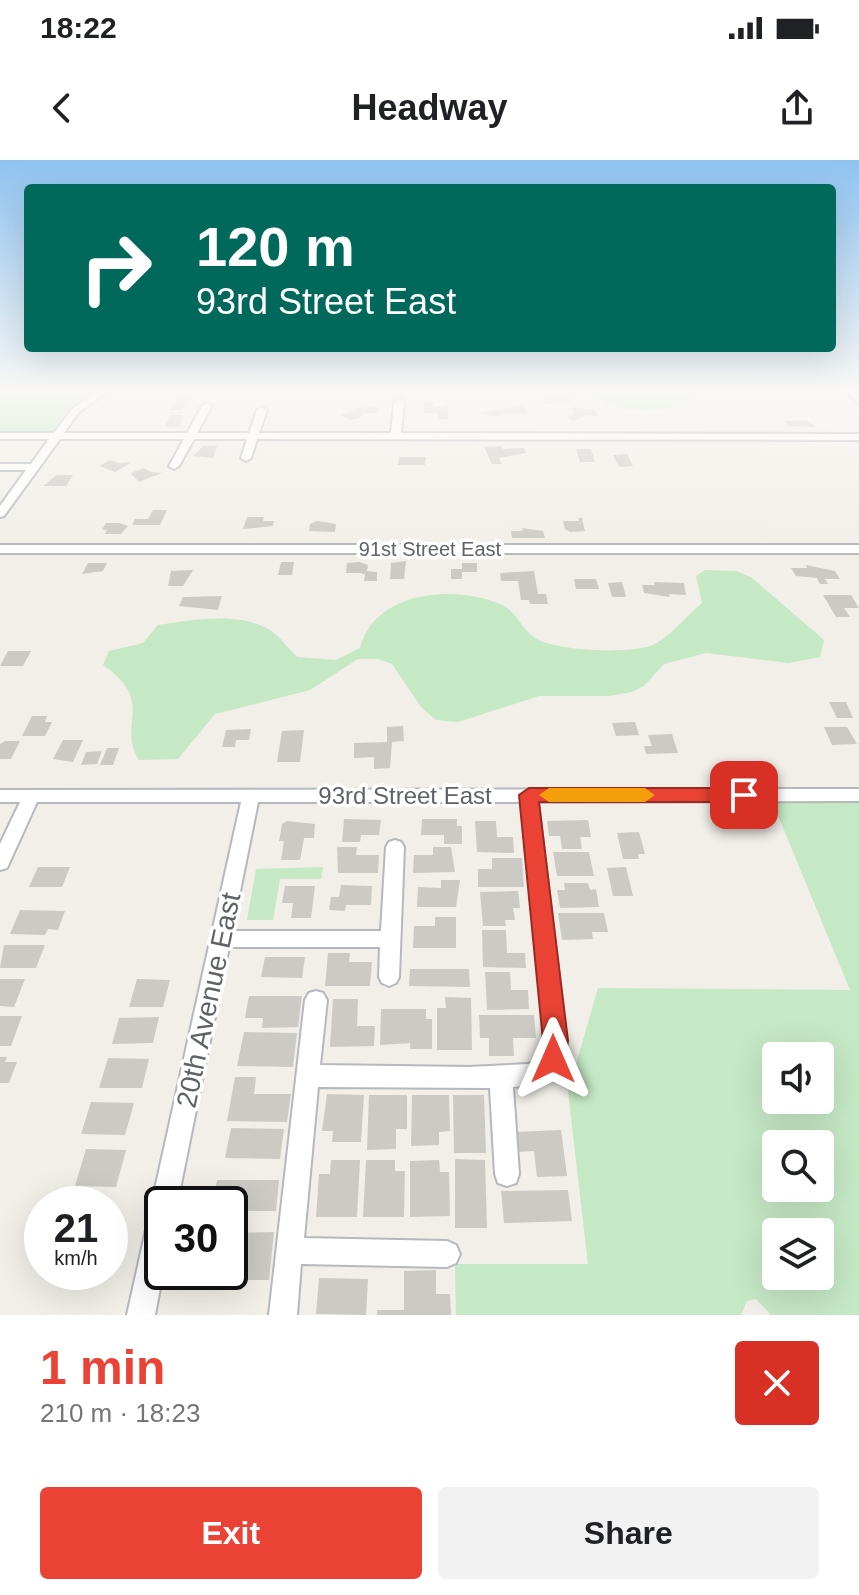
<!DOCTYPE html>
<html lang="en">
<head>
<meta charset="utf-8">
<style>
  :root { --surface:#fff; --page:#f2f2f2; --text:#202124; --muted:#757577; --accent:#ea4335 }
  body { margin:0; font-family:Helvetica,sans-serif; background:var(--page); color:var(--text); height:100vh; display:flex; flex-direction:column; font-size:30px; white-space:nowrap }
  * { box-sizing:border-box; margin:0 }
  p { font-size:26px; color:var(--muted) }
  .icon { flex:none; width:44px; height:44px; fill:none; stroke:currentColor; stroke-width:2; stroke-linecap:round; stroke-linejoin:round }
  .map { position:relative; height:1155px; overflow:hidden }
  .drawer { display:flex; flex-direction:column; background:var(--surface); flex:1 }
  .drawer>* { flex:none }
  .hud { position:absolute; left:24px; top:24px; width:812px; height:168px; border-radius:8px; box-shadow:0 8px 32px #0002; background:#00695c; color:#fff; overflow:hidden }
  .buttons { position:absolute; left:762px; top:882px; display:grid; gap:16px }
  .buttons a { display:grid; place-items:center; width:72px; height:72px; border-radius:8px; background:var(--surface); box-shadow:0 8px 32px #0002; font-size:40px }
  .speed { position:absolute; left:24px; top:1026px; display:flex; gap:16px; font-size:40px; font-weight:700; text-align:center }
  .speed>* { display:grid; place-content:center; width:104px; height:104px; border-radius:50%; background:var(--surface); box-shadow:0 8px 32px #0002; line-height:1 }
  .speed small { font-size:20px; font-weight:400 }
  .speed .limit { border:4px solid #111; border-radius:12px; background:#fff; color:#111 }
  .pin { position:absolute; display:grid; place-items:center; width:68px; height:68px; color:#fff; margin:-34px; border-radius:16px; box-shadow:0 4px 12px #0006 }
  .me { position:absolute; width:88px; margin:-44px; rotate:0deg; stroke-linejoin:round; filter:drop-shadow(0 0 6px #0008) }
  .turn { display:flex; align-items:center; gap:28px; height:168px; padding:0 40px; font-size:36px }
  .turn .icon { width:104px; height:104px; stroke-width:2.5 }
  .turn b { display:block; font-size:56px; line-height:68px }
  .round { display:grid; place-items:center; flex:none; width:84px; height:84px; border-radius:8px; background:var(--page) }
  .head { display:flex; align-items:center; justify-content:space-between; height:136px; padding:0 40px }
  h1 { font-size:48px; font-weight:700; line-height:60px; color:var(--accent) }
  .cta { display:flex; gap:16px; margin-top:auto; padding:16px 40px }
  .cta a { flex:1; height:92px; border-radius:8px; background:var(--accent); color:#fff; font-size:32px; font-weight:700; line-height:92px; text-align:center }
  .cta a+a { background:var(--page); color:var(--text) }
  .status { display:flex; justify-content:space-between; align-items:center; height:56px; padding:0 40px; background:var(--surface); direction:ltr }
  .status svg { height:22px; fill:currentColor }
  header { display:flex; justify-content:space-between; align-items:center; height:104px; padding:0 40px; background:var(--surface); font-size:36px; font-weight:700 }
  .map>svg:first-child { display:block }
</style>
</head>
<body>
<div class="status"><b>18:22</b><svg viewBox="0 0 49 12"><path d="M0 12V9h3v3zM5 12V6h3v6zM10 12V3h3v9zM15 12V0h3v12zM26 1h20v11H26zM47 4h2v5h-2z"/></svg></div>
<header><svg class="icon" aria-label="back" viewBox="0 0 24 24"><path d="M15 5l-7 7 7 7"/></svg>Headway<svg class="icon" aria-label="share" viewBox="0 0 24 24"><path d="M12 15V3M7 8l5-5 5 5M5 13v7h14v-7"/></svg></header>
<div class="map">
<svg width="859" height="1155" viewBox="0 0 859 1155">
  <rect width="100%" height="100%" fill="#f1efe8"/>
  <path fill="#c5e8c5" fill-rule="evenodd" d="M 0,228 L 100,228 L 68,250 L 51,273 L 0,273 Z
    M 585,228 L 706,228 C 668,260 629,255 587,235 Z
    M 705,410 L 736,411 L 751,417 L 824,480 L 820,497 L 789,503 L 706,493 L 664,504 L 644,526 L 632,532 L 609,536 L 539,536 L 458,562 L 436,560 L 421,547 L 392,504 L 378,499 L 358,499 L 310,530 L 215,554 L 178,599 L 139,600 C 116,564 157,542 103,505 L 109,491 L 143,483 L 158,465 C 192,460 239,451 270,470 C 280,477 289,489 297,497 L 336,500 L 360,488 C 374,432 452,424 500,444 C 516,450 520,468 535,478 C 556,491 626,494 650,486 C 668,480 687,455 702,443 L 696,416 Z
    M 772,641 L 859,642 L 859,1155 L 771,1155 L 756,1139 L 747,1141 L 741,1155 L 456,1155 L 455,1104 L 588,1104 L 568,932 L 598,828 L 850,830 ZM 776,896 L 820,896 L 820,940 L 776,940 ZM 776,984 L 820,984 L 820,1028 L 776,1028 ZM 776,1072 L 820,1072 L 820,1116 L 776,1116 Z
    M 323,707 L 321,719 L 280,719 L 273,760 L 247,760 L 256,709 Z"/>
  <path fill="#cccac5" d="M 189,236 L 194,239 L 182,243 L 186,243 L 182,250 L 170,250 L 174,241 Z
    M 543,237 L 569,237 L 571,243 L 544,244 Z
    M 424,242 L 433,242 L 433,247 L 448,244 L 448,259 L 438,259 L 438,253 L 424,253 Z
    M 512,245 L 524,245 L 526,254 L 505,253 L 493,257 L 482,252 L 512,248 Z
    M 379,247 L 378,253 L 364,253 L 360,258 L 350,260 L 341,255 L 356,250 L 354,248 Z
    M 571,247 L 595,250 L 598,256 L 586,255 L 574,261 L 566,258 L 574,254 Z
    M 170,255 L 183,255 L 180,267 L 164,267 Z
    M 806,260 L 816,267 L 788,266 L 785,261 Z
    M 203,286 L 217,286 L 213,298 L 193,296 Z
    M 501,286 L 503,289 L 524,288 L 526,293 L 499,298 L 502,304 L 492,304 L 484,287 Z
    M 576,289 L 591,289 L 595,302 L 580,302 Z
    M 627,294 L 633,306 L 619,307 L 613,295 Z
    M 399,297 L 426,297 L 425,305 L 398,305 Z
    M 110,300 L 119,303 L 132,302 L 115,312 L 99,306 Z
    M 144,308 L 151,312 L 162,313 L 139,322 L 131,313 Z
    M 57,315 L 73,315 L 66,326 L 43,326 Z
    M 153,350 L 167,350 L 160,365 L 132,365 L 135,359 L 148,359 Z
    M 247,357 L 264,357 L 263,361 L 274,361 L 273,366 L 243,369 Z
    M 578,358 L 582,358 L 585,371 L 570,372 L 565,369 L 563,361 L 579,361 Z
    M 317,361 L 336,364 L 335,372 L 309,371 L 310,364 Z
    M 106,363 L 120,363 L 128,366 L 121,374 L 105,374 L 107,370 L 102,370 Z
    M 522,368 L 543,371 L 545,378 L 512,378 L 511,371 L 523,371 Z
    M 406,401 L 404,419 L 390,419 L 391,403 Z
    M 281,402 L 294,402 L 292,415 L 278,415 Z
    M 359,402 L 368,405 L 367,411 L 377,412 L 377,421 L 364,421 L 365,414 L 360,413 L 346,413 L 347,403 Z
    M 88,403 L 107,403 L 103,411 L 82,414 Z
    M 462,403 L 477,403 L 477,412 L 462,412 L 462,419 L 451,419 L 451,409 L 462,409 Z
    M 806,405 L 835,411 L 840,419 L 825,419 L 828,424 L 820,424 L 817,418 L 796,416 L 791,408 L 807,408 Z
    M 193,410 L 183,426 L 168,426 L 171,411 Z
    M 534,411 L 538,434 L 546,434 L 548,444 L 530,444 L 529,440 L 521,440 L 518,421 L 501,421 L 500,413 Z
    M 574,419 L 596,419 L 599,429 L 576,429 Z
    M 622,422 L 626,437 L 612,437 L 608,423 Z
    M 654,422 L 684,423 L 686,435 L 669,434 L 670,437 L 644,433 L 642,425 L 655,425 Z
    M 823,435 L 851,435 L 859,448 L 844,448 L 850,457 L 836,457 Z
    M 222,436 L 218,450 L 179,446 L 183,437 Z
    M 8,491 L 31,491 L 23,506 L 0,506 Z
    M 829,542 L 846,542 L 853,558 L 837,558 Z
    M 32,556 L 47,556 L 45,562 L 52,562 L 45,576 L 22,576 Z
    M 635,562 L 639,575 L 616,576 L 612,563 Z
    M 403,566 L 404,581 L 392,582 L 390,608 L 374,609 L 374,597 L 354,598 L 354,583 L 387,582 L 387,567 Z
    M 824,567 L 847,567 L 857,584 L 832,585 Z
    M 251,569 L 249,580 L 236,580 L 235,587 L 222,587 L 226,570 Z
    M 304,570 L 300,602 L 277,602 L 282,571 Z
    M 672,574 L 678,593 L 646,594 L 644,586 L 652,586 L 648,575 Z
    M 63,580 L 83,580 L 73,602 L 53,599 Z
    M 5,581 L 20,581 L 11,599 L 0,599 L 0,584 Z
    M 107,588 L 119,588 L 113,605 L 100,605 Z
    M 102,591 L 97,604 L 81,605 L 86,592 Z
    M 344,659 L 381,660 L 379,675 L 361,675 L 360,682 L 342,682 Z
    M 422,659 L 457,659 L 457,666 L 462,666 L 462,684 L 444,684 L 444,675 L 421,675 Z
    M 588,660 L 591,677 L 580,677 L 582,689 L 562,689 L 560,676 L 549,676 L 547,661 Z
    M 287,661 L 315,664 L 314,678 L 304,678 L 300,700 L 281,700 L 284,681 L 279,681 L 282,664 Z
    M 475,661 L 496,661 L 497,677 L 513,677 L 514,693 L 477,692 Z
    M 639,672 L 645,694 L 638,694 L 639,699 L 623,699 L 617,673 Z
    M 337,687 L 357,687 L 356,695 L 379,695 L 378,713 L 338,713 Z
    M 433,687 L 451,687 L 455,712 L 413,713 L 414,695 L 433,695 Z
    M 553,692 L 589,692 L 594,716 L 557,716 Z
    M 492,698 L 522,698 L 524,727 L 478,727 L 478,709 L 492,709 Z
    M 38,707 L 70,707 L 62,727 L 29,727 Z
    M 626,707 L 633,736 L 613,736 L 607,708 Z
    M 441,720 L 460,720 L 456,747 L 417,747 L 418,727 L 441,728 Z
    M 564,723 L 588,723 L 590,730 L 596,729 L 599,747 L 560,748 L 557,730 L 565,730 Z
    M 341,725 L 372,726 L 371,745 L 346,745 L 345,751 L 329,750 L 331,737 L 339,737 Z
    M 285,726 L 315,726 L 311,758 L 291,758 L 293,743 L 282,743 Z
    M 518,731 L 520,748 L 513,748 L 515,760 L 505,760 L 506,766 L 483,766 L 480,732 Z
    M 20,750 L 65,751 L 58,770 L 48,769 L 45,775 L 10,774 Z
    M 558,753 L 604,753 L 608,772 L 592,772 L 593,779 L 562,780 Z
    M 435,757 L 456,757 L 456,788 L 413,788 L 414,766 L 435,766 Z
    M 482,770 L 506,770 L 507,793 L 525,793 L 526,808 L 483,807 Z
    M 4,785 L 45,785 L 36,808 L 0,808 Z
    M 328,793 L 350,793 L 349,802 L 372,802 L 370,826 L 325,826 Z
    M 265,797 L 305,797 L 302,818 L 261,817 Z
    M 410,809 L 469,809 L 470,827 L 409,826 Z
    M 485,812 L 510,812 L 511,830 L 528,830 L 529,849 L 487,850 Z
    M 0,819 L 25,819 L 14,847 L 0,846 Z
    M 137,819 L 170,820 L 163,847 L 129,847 Z
    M 249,836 L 302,836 L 298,867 L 262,868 L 263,858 L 245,858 Z
    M 445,837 L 471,838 L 472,890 L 437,890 L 437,848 L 446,848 Z
    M 333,839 L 358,839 L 357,866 L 375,866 L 374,886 L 330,887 Z
    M 381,849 L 426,849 L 426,859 L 432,859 L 432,889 L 410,889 L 410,883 L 380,885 Z
    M 479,855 L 534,855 L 536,878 L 513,878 L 514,896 L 489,896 L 489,878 L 480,878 Z
    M 0,856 L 22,856 L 11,886 L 0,886 Z
    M 159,857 L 153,883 L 112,884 L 119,858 Z
    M 244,872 L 297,873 L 293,907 L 237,906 Z
    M 0,897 L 7,897 L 5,902 L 17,902 L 9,923 L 0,923 Z
    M 108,898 L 149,899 L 142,928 L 99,928 Z
    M 235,917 L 256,917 L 254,934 L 291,934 L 287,962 L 227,961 Z
    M 327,934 L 364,935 L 361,982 L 332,982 L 333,971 L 322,971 Z
    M 369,935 L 407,935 L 407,969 L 396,969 L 396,989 L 367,990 Z
    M 412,935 L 449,935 L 450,971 L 439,972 L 439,985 L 411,986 Z
    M 453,935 L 484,935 L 486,993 L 454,993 Z
    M 91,942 L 134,943 L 125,975 L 81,974 Z
    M 231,968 L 284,969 L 280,999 L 225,998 Z
    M 561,970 L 567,1016 L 537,1017 L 534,991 L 517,992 L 515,972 Z
    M 86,989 L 126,990 L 116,1027 L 75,1026 Z
    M 455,999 L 485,1000 L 487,1068 L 455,1068 Z
    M 331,1000 L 360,1000 L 357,1057 L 316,1057 L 319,1014 L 330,1014 Z
    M 366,1000 L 395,1000 L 395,1011 L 405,1011 L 404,1057 L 363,1057 Z
    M 439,1000 L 440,1012 L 449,1012 L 450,1056 L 410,1057 L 410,1001 Z
    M 217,1020 L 279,1020 L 276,1051 L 230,1051 L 230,1044 L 213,1044 Z
    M 568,1030 L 572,1061 L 504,1063 L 501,1031 Z
    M 274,1072 L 269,1120 L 234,1120 L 236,1107 L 230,1107 L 230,1073 Z
    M 436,1110 L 436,1134 L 450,1134 L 451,1155 L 377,1155 L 377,1150 L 404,1150 L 404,1111 Z
    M 319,1118 L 368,1119 L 366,1155 L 316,1154 Z"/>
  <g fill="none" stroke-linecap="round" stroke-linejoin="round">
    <g stroke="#b5b8bc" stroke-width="4">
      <path id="minor" d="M 102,228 L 112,228 L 78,253 L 64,273 L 187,273 L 202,246 L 207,243 L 212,246 L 197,273 L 249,273 L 257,250 L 262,247 L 267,250 L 259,273 L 391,273 L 394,242 L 399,239 L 404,242 L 401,273 L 859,274 L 859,280 L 257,279 L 251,298 L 246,301 L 241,298 L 247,279 L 194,279 L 179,306 L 174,309 L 169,306 L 184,279 L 60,279 L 4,356 L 0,357 L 0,346 L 26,310 L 0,310 L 0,304 L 31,304 L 49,279 L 0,279 L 0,273 L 54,273 L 72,249 Z
        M 843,228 L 852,228 L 859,235 L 859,244 Z
        M 0,385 L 859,385 L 859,393 L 0,393 Z
        M 859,629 L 859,641 L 538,642 L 567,885 C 563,917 542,925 513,927 L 519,1014 L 516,1023 L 507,1026 L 498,1023 L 495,1014 L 490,928 L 318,927 L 304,1078 L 447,1081 L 456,1085 L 460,1094 L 456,1103 L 447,1107 L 301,1104 L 297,1155 L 269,1155 L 305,840 L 309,833 L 316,831 L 323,833 L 327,840 L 320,905 L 469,907 L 528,904 C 541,901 545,894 545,881 L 521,642 L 258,642 L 232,771 L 381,771 L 386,687 L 389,682 L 395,680 L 401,682 L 404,687 L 399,817 L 396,823 L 389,826 L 382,823 L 379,817 L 380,787 L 229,787 L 177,1044 L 162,1044 L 163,1112 L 155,1155 L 127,1155 L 241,642 L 37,642 L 7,708 L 0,710 L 0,684 L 20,642 L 0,642 L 0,630 Z"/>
    </g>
    <use href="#minor" fill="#fff" fill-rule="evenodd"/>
  </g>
  <linearGradient id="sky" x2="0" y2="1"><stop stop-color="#8fc3f1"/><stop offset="0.59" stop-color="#f9f8f5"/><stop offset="1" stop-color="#f9f8f5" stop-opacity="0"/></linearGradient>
  <rect width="859" height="389" fill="url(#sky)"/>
  <path fill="#ea4335" stroke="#982c22" stroke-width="2" d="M 529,628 L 744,628 L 754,635 L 744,642 L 539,642 L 568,881 L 562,907 L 553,911 L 544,907 L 541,899 L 543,881 L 519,635 Z"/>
  <path fill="#f59e0b" d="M 549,628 L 645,628 L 655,635 L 645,642 L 549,642 L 539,635 Z"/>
  <g text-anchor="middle" stroke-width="7" stroke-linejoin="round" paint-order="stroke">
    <g font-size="20" fill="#5f6368" stroke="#fff">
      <text x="430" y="396">91st Street East</text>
    </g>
    <g font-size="24" fill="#5f6368" stroke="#fff">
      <text x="405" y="644">93rd Street East</text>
    </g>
    <g font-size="28" fill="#5f6368" stroke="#fff">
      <text transform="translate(208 840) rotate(-78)" y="10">20th Avenue East</text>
    </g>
  </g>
</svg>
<div class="buttons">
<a><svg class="icon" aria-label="sound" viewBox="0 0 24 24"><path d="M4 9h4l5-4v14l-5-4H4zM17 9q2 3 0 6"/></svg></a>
<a><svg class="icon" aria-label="search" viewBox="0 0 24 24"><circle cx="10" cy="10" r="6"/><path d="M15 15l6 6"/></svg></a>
<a><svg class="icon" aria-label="layers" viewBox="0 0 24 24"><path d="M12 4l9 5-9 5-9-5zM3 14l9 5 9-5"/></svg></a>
</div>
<div class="speed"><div>21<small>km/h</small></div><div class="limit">30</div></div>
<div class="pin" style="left:744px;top:635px;background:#d93025"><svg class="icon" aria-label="arrive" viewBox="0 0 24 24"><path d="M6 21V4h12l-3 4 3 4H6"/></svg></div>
<svg class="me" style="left:553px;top:899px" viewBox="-20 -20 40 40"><path d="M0-17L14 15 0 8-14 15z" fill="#ea4335" stroke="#fff" stroke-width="4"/></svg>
<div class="hud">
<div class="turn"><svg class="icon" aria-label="right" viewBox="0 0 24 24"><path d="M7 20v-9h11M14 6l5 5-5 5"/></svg><div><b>120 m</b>93rd Street East</div></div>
</div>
</div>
<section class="drawer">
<div class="head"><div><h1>1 min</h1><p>210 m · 18:23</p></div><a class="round" style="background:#d93025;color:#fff"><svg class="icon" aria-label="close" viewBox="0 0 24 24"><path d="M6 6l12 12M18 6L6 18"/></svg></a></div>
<div class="cta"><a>Exit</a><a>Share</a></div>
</section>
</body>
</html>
